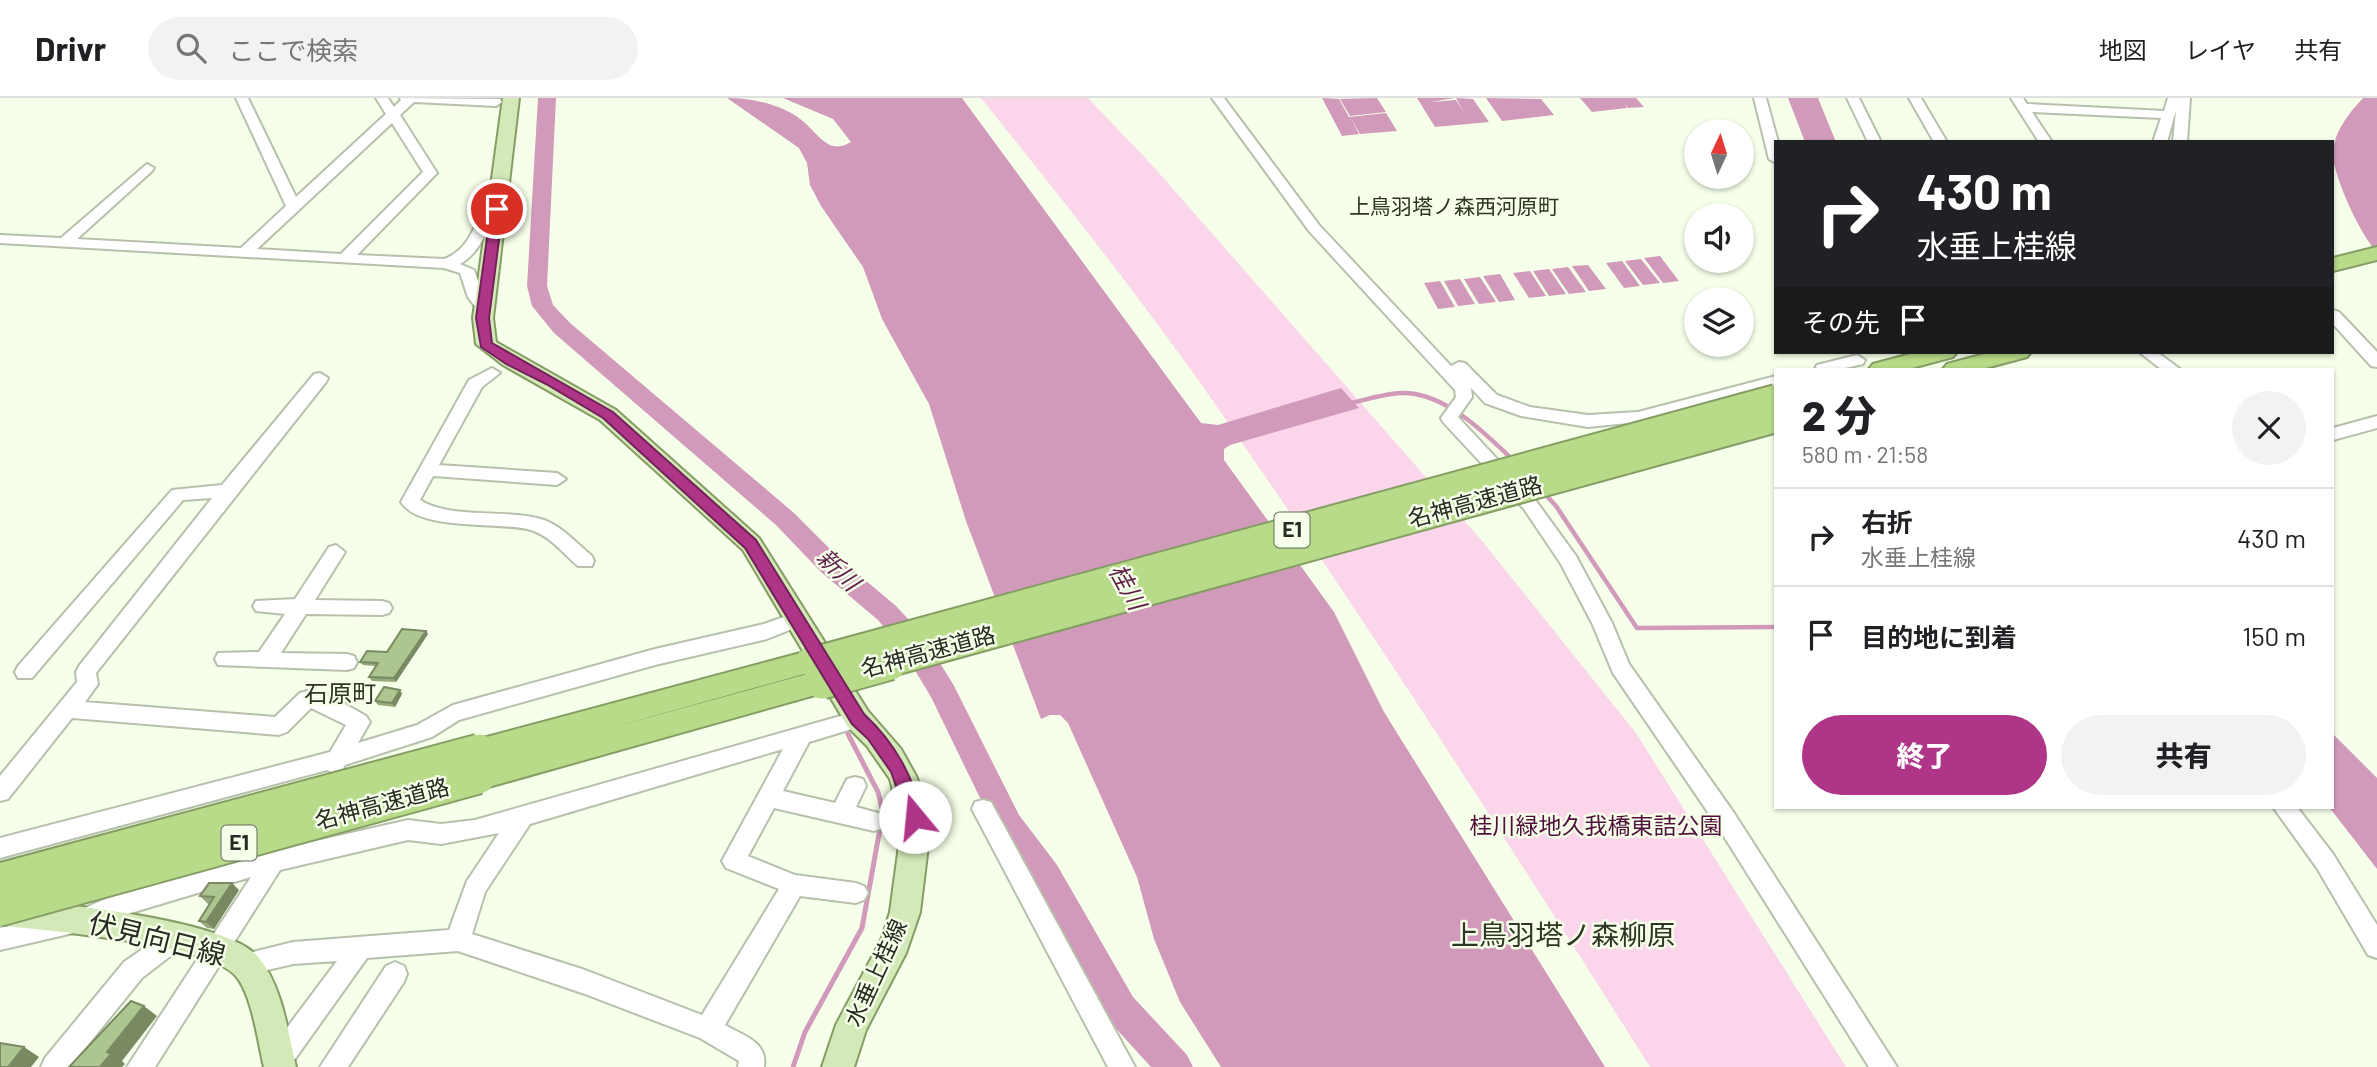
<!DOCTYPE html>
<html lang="ja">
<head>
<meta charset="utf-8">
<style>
  :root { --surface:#fff; --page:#f2f2f2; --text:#202124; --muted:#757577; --line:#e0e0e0; --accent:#af3588 }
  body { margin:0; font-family:Barlow,"Noto Sans JP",sans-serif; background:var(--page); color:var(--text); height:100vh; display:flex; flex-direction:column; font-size:26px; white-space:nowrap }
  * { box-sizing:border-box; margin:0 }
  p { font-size:23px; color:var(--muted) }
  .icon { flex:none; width:38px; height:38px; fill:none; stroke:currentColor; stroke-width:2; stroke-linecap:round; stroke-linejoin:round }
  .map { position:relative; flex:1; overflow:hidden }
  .panel { position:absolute; left:1774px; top:270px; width:560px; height:441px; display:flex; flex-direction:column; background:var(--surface); border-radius:0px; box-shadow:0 2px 5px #0004 }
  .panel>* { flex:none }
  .top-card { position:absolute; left:1774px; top:42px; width:560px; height:214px; border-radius:0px; box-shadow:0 2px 5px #0004; background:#202124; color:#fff; overflow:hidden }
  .needle { width:46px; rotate:4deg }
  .controls { position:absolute; left:1684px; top:21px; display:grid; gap:14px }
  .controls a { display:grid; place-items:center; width:70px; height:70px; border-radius:50%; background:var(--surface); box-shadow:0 2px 5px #0004; font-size:35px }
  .pin { position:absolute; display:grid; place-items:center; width:60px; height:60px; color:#fff; margin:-30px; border:4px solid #fff; border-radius:50%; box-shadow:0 2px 7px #0007 }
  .me { position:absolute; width:77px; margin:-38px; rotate:343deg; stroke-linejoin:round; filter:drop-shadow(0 0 5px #0008) }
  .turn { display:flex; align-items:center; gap:24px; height:147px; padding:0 28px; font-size:32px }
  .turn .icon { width:91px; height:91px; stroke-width:2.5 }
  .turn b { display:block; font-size:49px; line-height:60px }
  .then { display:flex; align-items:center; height:66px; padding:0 28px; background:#0003; gap:14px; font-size:26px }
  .round { display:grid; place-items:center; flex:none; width:74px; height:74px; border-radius:37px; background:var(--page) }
  .headline { display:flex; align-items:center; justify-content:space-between; height:119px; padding:0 28px }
  h1 { font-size:42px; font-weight:800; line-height:52px }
  .cta { display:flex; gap:14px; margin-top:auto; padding:14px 28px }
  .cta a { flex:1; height:80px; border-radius:42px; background:var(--accent); color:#fff; font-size:28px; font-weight:800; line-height:80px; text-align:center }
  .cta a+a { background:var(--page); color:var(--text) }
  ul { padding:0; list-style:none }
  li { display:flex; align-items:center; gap:21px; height:98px; padding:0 28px; border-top:2px solid var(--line) }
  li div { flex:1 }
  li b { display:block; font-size:26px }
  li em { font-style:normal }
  header { display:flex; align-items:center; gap:42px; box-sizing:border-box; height:98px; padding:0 35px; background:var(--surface); border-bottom:2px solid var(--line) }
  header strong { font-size:33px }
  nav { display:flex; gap:38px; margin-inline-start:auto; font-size:24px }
  .search { width:490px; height:63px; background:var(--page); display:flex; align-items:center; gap:18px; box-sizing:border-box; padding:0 24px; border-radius:38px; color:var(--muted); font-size:26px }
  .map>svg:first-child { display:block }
</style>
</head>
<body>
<header>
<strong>Drivr</strong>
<div class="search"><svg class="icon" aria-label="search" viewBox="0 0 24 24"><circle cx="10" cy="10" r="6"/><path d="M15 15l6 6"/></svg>ここで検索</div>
<nav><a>地図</a><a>レイヤ</a><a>共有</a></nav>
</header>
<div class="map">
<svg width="2377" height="969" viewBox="0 0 2377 969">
  <rect width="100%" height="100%" fill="#f5ffe9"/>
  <path fill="#fbd6eb" d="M 981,0 L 1088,0 L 1152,67 L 1482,443 L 1636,635 L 1846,969 L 1650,969 C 1509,746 1366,522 1215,306 C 1141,200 1061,100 981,0 Z"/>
  <path fill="#d29aba" d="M 727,0 C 753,0 785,7 805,25 C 813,32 820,42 830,47 C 838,50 844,48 851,44 L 833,21 L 783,0 L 962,0 L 1201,325 L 1218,327 L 1341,290 L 1359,310 L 1230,347 L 1224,351 L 1224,362 L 1334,514 L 1384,614 L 1605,969 L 1221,969 L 1180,904 L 1154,841 L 1137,779 L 1068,625 L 1060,617 L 1050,617 L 1041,621 L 966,423 L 929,306 L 882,221 L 863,169 L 821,108 L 810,87 L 807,65 L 799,50 Z
    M 1322,0 L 1339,1 L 1349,19 L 1386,15 L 1397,33 L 1360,36 L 1351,20 L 1359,36 L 1342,38 Z
    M 1377,0 L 1386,14 L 1350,18 L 1340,1 Z
    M 1417,0 L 1454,0 L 1431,4 L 1456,2 L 1464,14 L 1456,0 L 1473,1 L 1489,24 L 1435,29 Z
    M 1486,0 L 1541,1 L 1554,17 L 1502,23 Z
    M 1580,0 L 1636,0 L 1644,9 L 1628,10 L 1625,6 L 1627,10 L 1592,14 Z
    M 1788,0 L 1818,0 L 1836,44 L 1805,44 Z
    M 2363,0 L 2377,0 L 2377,154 C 2361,138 2330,73 2333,51 C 2336,31 2350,14 2363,0 Z
    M 1660,158 L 1679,183 L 1663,185 L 1644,160 Z
    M 1641,161 L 1660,185 L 1643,187 L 1625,163 Z
    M 1622,163 L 1640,188 L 1624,190 L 1606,165 Z
    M 1588,167 L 1606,191 L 1589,193 L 1572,168 Z
    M 1568,169 L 1586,194 L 1569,196 L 1552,171 Z
    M 1549,171 L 1566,196 L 1549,198 L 1533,173 Z
    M 1530,173 L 1546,198 L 1529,200 L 1513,175 Z
    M 1500,176 L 1515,202 L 1499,204 L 1483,178 Z
    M 1480,179 L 1496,204 L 1479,206 L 1464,181 Z
    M 1460,181 L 1475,206 L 1458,208 L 1444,183 Z
    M 1440,183 L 1455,209 L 1438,211 L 1424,185 Z
    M 2333,636 L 2377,680 L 2377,771 L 2329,709 L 2333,709 Z"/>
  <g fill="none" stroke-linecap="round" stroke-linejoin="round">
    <path stroke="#d29aba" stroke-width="4.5" d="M 1350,305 C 1371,301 1394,292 1415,296 C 1452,302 1488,338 1514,363
      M 1544,395 L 1556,408 L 1637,530 L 1776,529"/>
    <path stroke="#d29aba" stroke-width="5" d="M 793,969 L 805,934 L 862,830 L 883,714 L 878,694 L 848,636"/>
    <path fill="#d29aba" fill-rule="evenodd" d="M 538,0 L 556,0 L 547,188 L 553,207 L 570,225 L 794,415 L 839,460 L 896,508 L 921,535 L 953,586 L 1019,717 L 1057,767 L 1133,899 L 1187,957 L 1193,969 L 1151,969 L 1109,923 L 1035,787 L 997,735 L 931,599 L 901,549 L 878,522 L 821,474 L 776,427 L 554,235 L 532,208 L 527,188 Z"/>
    <g stroke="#b7c0ac" stroke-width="4">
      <path id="minor" d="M 236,0 L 248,0 L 296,99 L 386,16 L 376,0 L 388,0 L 394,9 L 401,2 L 400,0 L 500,1 L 502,4 L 496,8 L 414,4 L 400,17 L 437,75 L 357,157 L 444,161 C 476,150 478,110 495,84 L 505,84 L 507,87 C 492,113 488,150 460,166 L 474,172 L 484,199 L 493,212 L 490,215 L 480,215 L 468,199 L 460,175 L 444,170 L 0,145 L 0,137 L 61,140 L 147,66 L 154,70 L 152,73 L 77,141 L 241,150 L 286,108 ZM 392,25 L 423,74 L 341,156 L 257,151 Z
        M 1212,0 L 1224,0 L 1319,127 L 1451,268 L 1459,264 L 1465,265 L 1497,297 L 1530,309 L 1588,317 L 1638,314 L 1776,278 L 1776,288 L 1638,324 L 1588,329 L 1521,318 L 1485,305 L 1471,290 L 1472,299 L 1458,319 L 1536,403 L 1576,458 L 1612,525 L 1629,566 L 1734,715 L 1897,969 L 1869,969 L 1718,729 L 1613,575 L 1592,525 L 1561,466 L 1524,411 L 1443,324 L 1441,320 L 1456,299 L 1455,292 L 1309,133 Z
        M 1754,0 L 1766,0 L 1778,44 L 1776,65 L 1769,61 Z
        M 1847,0 L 1859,0 L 1881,44 L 1868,44 Z
        M 1909,0 L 1921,0 L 1947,44 L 1934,44 Z
        M 2011,0 L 2023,0 L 2027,6 L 2164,13 L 2168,0 L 2190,0 L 2187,44 L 2173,44 L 2176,12 L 2167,44 L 2153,44 L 2161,20 L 2032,14 L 2052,44 L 2039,44 Z
        M 2333,212 L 2339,214 L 2377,254 L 2377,269 L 2371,268 L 2333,226 Z
        M 2139,254 L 2157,254 L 2180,271 L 2161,271 Z
        M 1857,257 L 1865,262 L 1863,266 L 1841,271 L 1815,271 L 1817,267 Z
        M 492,270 L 500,275 L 482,289 L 439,367 L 557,375 L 566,381 L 557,387 L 433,378 L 420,402 C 451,422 507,410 544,422 C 563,429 577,446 592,458 L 594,463 L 592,468 L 578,468 C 564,456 550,438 531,432 C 499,423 420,434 401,404 L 469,282 Z
        M 320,275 L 328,280 L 326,284 L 96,575 L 98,586 L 85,604 L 275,619 L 300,595 L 307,593 L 329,597 L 366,618 L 370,624 L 358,645 L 417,627 L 453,607 L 655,551 L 764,526 L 795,515 L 802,517 L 805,522 L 802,527 L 767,541 L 655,567 L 459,622 L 432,639 L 345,667 L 342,672 L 334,675 L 327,672 L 0,760 L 0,740 L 330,654 L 346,627 L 311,610 L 287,634 L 279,637 L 72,620 L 8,701 L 0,703 L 0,678 L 77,584 L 76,574 L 79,568 L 212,400 L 183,402 L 32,580 L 18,580 L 15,574 L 18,568 L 172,392 L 222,387 L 314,276 Z
        M 2377,318 L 2377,330 L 2333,342 L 2333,330 Z
        M 336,447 L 345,454 L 315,502 L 382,503 L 389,505 L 392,510 L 389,515 L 382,517 L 306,516 L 281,555 L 347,556 L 354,558 L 357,564 L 354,570 L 347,572 L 218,567 L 215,561 L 218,555 L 259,554 L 285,516 L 256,513 L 253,508 L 256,503 L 295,501 L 329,449 Z
        M 858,613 L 865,615 L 869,621 L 865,627 L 809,644 L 783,693 L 835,705 L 847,681 L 855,679 L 863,681 L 866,688 L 856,709 L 882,716 L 885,723 L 882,730 L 874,733 L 774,710 L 748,758 L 795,777 L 856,785 L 864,788 L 868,795 L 864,802 L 856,805 L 800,798 L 725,927 C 744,938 768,944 764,969 L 738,969 L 739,963 L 700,940 L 585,896 L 458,853 L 367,860 L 295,961 L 278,969 L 268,966 L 264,957 L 268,948 L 277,943 L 337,863 L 293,866 L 246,877 L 237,874 L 234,866 L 237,858 L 293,844 L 449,832 L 467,783 L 499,735 L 441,746 L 408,742 L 280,772 L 155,969 L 127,969 L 251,779 L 114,820 L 82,833 L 0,852 L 0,830 L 80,812 L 110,799 L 266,755 L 277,747 L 285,750 L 408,722 L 441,726 L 475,722 ZM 783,651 L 722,763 L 726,770 L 779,791 L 702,917 L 585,872 L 472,836 L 485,794 L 530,726 Z
        M 983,702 L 991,704 L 1135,969 L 1108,969 L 972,711 L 975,704 Z
        M 2273,709 L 2297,709 L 2333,756 L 2377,827 L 2377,860 L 2368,857 L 2317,770 Z
        M 173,830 L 182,833 L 185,841 L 182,849 L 142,880 L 70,969 L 41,969 L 45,960 L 124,864 Z
        M 395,864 L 404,868 L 407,876 L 404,884 L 348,969 L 320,969 L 386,868 Z"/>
    </g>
    <g stroke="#859d65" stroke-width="4">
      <path id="major" d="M 503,0 L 519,0 L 493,220 L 496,244 L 616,312 L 759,440 L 868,613 L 901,651 L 916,678 L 924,698 L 929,740 L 920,814 L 906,855 L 866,932 L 854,969 L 822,969 L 836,927 L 882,840 L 890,814 L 900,740 L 899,718 L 890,681 L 867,648 L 848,629 L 743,452 L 600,322 L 503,267 L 476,246 L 473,220 Z
        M 6,800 C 57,806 227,821 258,859 C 282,887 288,934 296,969 L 264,969 C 258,945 252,895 235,877 C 205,846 52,833 6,828 L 0,825 L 0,803 Z"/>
    </g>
    <g stroke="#859d65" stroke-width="4">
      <path id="highway" d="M 2377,149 L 2377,162 L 2333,173 L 2333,160 Z
        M 1918,254 L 1957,254 L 1953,259 L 1908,271 L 1869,271 L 1873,266 Z
        M 1992,254 L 2031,254 L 2027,259 L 1982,271 L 1943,271 L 1947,266 Z
        M 808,553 L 818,556 L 823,564 L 818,572 L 603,632 L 822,572 L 833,576 L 837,584 L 833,592 L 478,692 L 467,688 L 462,679 L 467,670 L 478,666 L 468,662 L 463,653 L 468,644 Z"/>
    </g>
    <use href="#minor" fill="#fff" fill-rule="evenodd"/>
    <use href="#major" fill="#d4e9b8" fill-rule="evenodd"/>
    <use href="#highway" fill="#b7db88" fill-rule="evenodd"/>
    <g stroke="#859d65" stroke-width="30" stroke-linecap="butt">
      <path id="highway-bridge-far1" d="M 808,564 L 1776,300
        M 883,567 L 1776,321"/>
    </g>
    <g stroke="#859d65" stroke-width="37" stroke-linecap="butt">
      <path id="highway-bridge" d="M 822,584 L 890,565
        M 0,782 L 479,653
        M 0,811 L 478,679"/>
    </g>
    <use href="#highway-bridge-far1" stroke="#b7db88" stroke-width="26"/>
    <use href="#highway-bridge" stroke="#b7db88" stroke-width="33"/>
  </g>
  <path fill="#95a97a" d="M 426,533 L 428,536 L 396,584 L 372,583 L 369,579 L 375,568 L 363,567 L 360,564 L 387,554 Z
    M 400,592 L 402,596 L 395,609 L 378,607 L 375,603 Z
    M 239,792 L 214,831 L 207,830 L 199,823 L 210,806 L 208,806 L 200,798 Z"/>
  <path fill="#798a63" d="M 426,533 L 428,536 L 396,584 L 394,580 Z
    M 400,592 L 402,596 L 395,609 L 392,605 Z
    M 232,785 L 239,792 L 214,831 L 206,824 Z
    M 144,908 L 157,918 L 122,963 L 125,966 L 122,969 L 100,969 L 107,954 Z
    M 24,949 L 39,959 L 31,969 L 8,969 Z"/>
  <path fill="#adc58e" stroke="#798a63" stroke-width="2" d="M 402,531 L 426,533 L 394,580 L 369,579 L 378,565 L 360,564 L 367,553 L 387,554 Z
    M 384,589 L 400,592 L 392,605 L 375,603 Z
    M 209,785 L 232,785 L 206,824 L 199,823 L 214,799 L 200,798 Z
    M 131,903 L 144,908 L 107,954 L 111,956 L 100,969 L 69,969 Z
    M 0,945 L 24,949 L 8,969 L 0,969 Z"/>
  <path fill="#af3588" stroke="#722258" stroke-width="2" d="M 497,107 L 503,111 L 489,220 L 492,245 L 613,314 L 756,442 L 864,616 C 898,648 910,676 925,719 L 922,725 L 909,725 L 891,674 L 868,641 L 852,626 L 745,450 L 603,320 L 546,286 L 506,266 L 481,249 L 476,220 L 491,111 Z"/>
  <g text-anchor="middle" stroke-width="5" stroke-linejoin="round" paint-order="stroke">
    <g font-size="21" fill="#2e3525" stroke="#f5ffe9">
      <text x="1454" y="116">上鳥羽塔ノ森西河原町</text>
    </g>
    <g fill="#f5ffe9" stroke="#656b5e" stroke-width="2">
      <rect x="1274.5" y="414.5" width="35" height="35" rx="5"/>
      <rect x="221.5" y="727.5" width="35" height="35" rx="5"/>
    </g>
    <g font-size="21" font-weight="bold" fill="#272b23">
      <text x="1292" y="439">E1</text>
      <text x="239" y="752">E1</text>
    </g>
    <g font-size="23" fill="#272b23" stroke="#f5ffe9">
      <text transform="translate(1475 404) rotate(-15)" y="8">名神高速道路</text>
      <text transform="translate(928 554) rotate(-15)" y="8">名神高速道路</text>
      <text transform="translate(382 706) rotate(-15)" y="8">名神高速道路</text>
      <text transform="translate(876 875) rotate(-65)" y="8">水垂上桂線</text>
    </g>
    <g font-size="23" fill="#510f3d" stroke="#f5ffe9">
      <text x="1596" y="736">桂川緑地久我橋東詰公園</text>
    </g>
    <g font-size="24" font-style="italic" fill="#601e4a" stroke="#f5ffe9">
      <text transform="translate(838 472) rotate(44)" y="8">新川</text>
      <text transform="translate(1127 489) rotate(61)" y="8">桂川</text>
    </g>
    <g font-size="24" fill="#2e3525" stroke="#f5ffe9">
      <text x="340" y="604">石原町</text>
    </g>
    <g font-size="28" fill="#2e3525" stroke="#f5ffe9">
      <text x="1563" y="847">上鳥羽塔ノ森柳原</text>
    </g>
    <g font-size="28" fill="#272b23" stroke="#f5ffe9">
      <text transform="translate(157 841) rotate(14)" y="10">伏見向日線</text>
    </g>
  </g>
</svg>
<div class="controls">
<a><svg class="needle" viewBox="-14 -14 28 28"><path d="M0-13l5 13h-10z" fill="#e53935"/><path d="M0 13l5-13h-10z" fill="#757577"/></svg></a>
<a><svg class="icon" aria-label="sound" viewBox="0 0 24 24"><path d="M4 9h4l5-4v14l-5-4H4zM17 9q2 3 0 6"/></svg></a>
<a><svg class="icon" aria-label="layers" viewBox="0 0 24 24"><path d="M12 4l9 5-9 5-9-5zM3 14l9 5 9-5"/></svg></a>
</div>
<div class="pin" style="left:497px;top:111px;background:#d93025"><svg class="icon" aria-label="arrive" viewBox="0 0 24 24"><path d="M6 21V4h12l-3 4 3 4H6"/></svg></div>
<svg class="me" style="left:915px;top:719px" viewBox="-20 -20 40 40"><circle r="19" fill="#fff"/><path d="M0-13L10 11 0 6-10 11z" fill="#af3588"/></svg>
<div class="top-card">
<div class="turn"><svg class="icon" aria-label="right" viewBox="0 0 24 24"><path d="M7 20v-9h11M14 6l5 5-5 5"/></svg><div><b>430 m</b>水垂上桂線</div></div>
<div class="then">その先<svg class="icon" aria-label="arrive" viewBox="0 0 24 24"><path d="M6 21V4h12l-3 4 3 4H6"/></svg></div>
</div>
<section class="panel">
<div class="headline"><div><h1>2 分</h1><p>580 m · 21:58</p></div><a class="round"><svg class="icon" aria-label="close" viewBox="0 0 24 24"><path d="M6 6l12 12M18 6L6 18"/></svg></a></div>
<ul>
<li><svg class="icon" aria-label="right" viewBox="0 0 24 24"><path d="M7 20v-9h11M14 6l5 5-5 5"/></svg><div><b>右折</b><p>水垂上桂線</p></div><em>430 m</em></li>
<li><svg class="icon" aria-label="arrive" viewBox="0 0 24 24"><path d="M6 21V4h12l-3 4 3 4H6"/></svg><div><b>目的地に到着</b></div><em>150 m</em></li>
</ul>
<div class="cta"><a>終了</a><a>共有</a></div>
</section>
</div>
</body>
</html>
